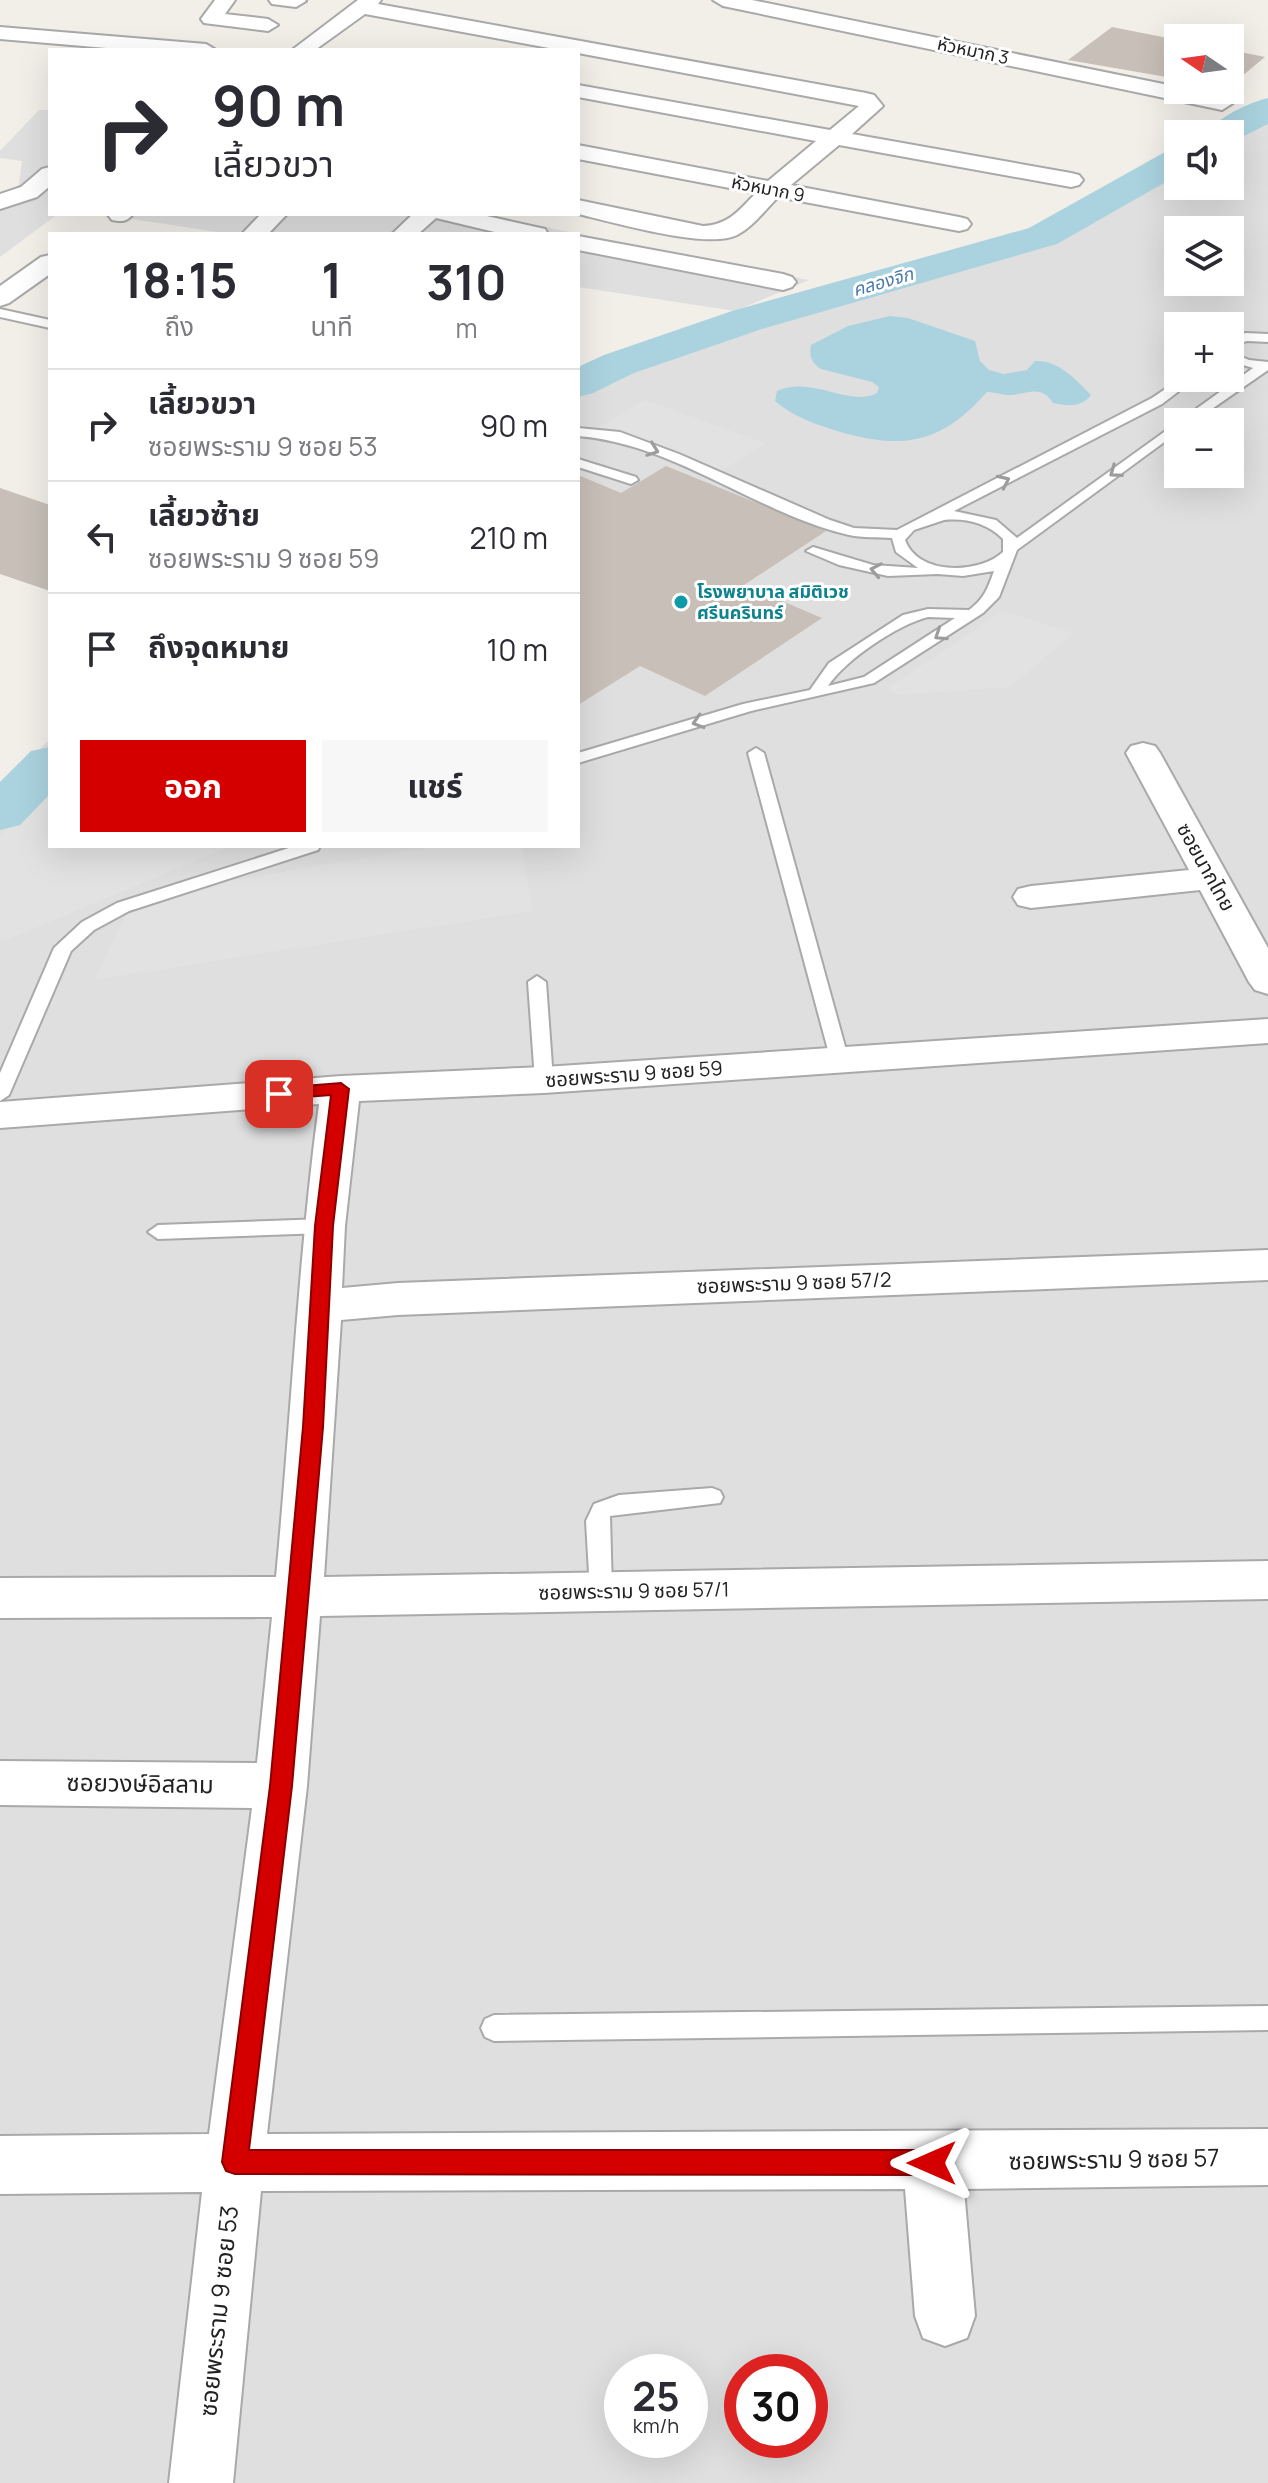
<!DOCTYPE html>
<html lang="th">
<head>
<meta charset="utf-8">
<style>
  :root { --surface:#fff; --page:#f7f7f7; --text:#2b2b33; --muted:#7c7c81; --line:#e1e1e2; --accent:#d40000 }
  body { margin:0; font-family:Manrope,"Noto Sans Thai",sans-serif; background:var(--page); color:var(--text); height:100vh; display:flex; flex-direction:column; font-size:30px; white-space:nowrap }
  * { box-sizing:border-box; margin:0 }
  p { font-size:26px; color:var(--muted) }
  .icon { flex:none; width:44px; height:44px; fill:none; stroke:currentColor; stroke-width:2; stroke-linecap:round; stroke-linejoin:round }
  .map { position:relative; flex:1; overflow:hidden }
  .drawer { position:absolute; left:48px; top:232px; width:532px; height:616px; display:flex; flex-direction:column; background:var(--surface); border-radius:0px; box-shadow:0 8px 32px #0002 }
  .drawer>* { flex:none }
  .guide { position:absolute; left:48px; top:48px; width:532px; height:168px; border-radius:0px; box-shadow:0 8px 32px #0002; background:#fff; color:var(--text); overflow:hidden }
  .needle { width:52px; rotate:283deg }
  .buttons { position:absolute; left:1164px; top:24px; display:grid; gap:16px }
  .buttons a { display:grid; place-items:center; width:80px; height:80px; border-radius:0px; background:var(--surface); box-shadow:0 8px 32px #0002; font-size:40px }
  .speed { position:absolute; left:604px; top:2354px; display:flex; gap:16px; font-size:40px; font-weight:700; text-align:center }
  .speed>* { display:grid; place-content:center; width:104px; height:104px; border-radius:50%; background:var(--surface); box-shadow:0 8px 32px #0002; line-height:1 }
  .speed small { font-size:20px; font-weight:400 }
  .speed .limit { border:12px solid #d22; background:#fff; color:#111 }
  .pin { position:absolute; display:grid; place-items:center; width:68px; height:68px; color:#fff; margin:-34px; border-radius:16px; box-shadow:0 4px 12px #0006 }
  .me { position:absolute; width:88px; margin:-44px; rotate:270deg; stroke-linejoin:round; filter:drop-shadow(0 0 6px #0008) }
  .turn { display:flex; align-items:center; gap:28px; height:168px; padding:0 32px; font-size:36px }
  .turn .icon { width:104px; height:104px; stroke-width:2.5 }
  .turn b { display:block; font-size:56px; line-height:68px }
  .eta { display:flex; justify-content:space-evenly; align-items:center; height:136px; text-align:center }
  .eta b { font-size:48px; font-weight:700; line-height:56px }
  .primary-button { display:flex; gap:16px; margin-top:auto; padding:16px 32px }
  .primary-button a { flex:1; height:92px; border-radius:0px; background:var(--accent); color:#fff; font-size:32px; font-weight:700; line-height:92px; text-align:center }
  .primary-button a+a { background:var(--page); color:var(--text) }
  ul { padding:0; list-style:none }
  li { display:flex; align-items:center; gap:24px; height:112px; padding:0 32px; border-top:2px solid var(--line) }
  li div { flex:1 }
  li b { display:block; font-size:30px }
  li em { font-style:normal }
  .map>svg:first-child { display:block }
</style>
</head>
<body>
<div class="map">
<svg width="1268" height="2483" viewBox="0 0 1268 2483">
  <rect width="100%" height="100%" fill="#f2efe9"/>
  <path fill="#e0dfdf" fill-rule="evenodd" d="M 1268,98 L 1268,2483 L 0,2483 L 0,789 L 50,739 L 50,846 L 578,846 L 578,372 L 607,358 L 737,314 L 1031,231 L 1178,149 L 1178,186 L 1230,186 L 1230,134 L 1204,134 ZM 1178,230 L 1230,230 L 1230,282 L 1178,282 ZM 1178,326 L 1230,326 L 1230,378 L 1178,378 ZM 1178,422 L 1230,422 L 1230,474 L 1178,474 ZM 622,2372 L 690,2372 L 690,2440 L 622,2440 ZM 742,2372 L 810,2372 L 810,2440 L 742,2440 Z
    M 39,110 L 50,110 L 50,214 L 58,214 L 0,257 L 0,198 L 18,190 L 22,161 L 0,158 L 0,151 Z
    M 99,214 L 480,214 L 809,280 L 735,311 L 578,287 L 578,234 L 230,234 Z"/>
  <path fill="#e2e2e2" d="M 645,400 L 765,443 L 720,472 L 599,427 Z
    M 1003,611 L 1074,633 L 1010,687 L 897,695 L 888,688 Z
    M 50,786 L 50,846 L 230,846 L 7,940 L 0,939 L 0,836 Z
    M 436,846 L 521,846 L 533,911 L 94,980 L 126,915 L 211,884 Z"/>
  <path fill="#aad3df" d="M 890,316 L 908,318 L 975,341 L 980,361 L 989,370 L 1004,374 L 1027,370 L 1035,361 C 1059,360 1075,379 1091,395 C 1081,408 1067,406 1053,403 C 1042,385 1029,393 1013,395 C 1004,396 996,392 987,392 C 940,445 902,450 837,431 C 815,424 792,416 775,401 L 777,391 C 813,375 850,408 877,393 L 879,387 L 872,382 L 821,369 C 811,362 809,357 811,345 L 848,326 Z"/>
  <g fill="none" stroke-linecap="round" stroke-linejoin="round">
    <path fill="#aad3df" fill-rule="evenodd" d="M 1268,98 L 1268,124 L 1230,143 L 1230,134 L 1206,134 C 1218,117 1248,103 1268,98 Z
      M 1178,149 L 1178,175 L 1057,244 L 762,329 L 634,373 L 593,393 L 578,397 L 578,367 L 604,355 L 732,311 L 1029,228 L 1165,152 Z
      M 50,747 L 50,794 L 20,825 L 0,830 L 0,782 L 31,751 Z"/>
  </g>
  <path fill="#c7bfb8" d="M 1112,27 L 1178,40 L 1178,79 L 1068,60 Z
    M 1230,50 L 1265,57 L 1230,86 Z
    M 666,466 L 826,531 L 744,585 L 822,618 L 705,696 L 640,666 L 578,705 L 578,475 L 621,493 Z
    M 0,488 L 50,505 L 50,591 L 0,574 Z"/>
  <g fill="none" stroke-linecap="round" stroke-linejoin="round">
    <g stroke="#a9a9a9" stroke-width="4">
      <path id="service" d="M 0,309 L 50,320 L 50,328 L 0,317 Z
        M 1246,333 L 1268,334 L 1268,342 L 1247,341 L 1230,346 L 1230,338 Z
        M 1230,352 L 1249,360 L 1268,362 L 1268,370 L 1193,422 L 1178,422 L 1178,432 L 1017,550 L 999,597 L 983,613 L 874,683 L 751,711 L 578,763 L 578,753 L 743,704 L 810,690 L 829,663 L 903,615 L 928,609 L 969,610 C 984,599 988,588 994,571 L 963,576 L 938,574 L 888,576 L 839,565 L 806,551 L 813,547 L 873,565 L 918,568 L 896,552 L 892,538 C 878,537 863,538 849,535 C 755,513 676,444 578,436 L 578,428 L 620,432 L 679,454 L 830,520 L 854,528 L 897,530 L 1152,398 L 1182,378 L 1196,378 L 1162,404 L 954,511 L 996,520 L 1017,538 L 1253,368 L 1230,361 ZM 944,520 C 966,518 987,523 1003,539 L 1003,552 C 980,574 918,576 905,540 L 914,530 ZM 928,617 L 955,618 L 864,677 L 828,686 C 845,660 897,625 928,617 Z
        M 578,459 L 636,477 L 638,480 L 631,484 L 578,467 Z
        M 756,748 L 764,753 L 849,1061 L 847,1065 L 833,1065 L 831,1061 L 748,753 Z
        M 295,846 L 320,846 L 318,850 L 129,911 L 94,930 L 71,951 L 9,1095 L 0,1101 L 0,1073 L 54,948 L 82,922 L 117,903 Z
        M 537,976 L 546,982 L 553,1080 L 544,1086 L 535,1080 L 528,982 Z
        M 324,1219 L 334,1226 L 324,1233 L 158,1239 L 148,1232 L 158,1225 Z
        M 712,1488 L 720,1491 L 723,1497 L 720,1503 L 610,1516 L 612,1591 L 609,1598 L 601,1600 L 593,1598 L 590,1591 L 586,1521 L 594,1504 L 619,1495 Z
        M 1268,2006 L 1268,2030 L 494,2041 L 485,2037 L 481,2028 L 485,2019 L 494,2015 Z"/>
    </g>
    <g stroke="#a9a9a9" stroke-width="4">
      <path id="minor" d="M 215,0 L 235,0 L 225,14 L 268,19 L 278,25 L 268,31 L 204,23 L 201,19 Z
        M 269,0 L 305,0 L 306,1 L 296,7 L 272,4 Z
        M 358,0 L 381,0 L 378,4 L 866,93 L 874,95 L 883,106 L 852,134 L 1071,173 L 1079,175 L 1083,180 L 1079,185 L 1071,187 L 839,145 L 791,185 L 959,217 L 967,219 L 971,224 L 967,229 L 959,231 L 778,197 C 765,210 753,227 737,235 C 707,250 613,222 578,214 L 578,200 L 703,226 C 729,225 739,210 756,193 L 578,159 L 578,145 L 768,181 L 816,141 L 578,97 L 578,85 L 830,130 L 859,106 L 578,53 L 578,50 L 560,50 L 365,14 L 315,50 L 292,50 Z
        M 713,0 L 752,0 L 1178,87 L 1178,90 L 1222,96 L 1233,103 L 1222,110 L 723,6 Z
        M 0,27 L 206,44 L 216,50 L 130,50 L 0,39 Z
        M 50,167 L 50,186 L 37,197 L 0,209 L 0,194 L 21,187 L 42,169 Z
        M 133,214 C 127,222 121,222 112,220 L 108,215 Z
        M 261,214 L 287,214 L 268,234 L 242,234 Z
        M 413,214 L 478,214 L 545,229 L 548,234 L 503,234 L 436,218 L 418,234 L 392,234 Z
        M 578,236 L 783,274 L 792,277 L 796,282 L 792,287 L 783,290 L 578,250 Z
        M 50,255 L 50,274 L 9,303 L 0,306 L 0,286 L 41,257 Z
        M 1143,743 L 1155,746 L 1160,753 L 1268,948 L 1268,994 L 1255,990 L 1249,982 L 1200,890 L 1031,908 L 1018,905 L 1013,897 L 1018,889 L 1031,886 L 1189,870 L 1126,753 L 1131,746 Z
        M 1268,1019 L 1268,1043 L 544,1093 L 359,1101 L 345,1226 L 342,1288 L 398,1283 L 1268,1250 L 1268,1280 L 398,1315 L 341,1320 L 324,1577 L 1268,1561 L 1268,1599 L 320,1616 L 307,1786 L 267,2134 L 1268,2129 L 1268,2185 L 964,2189 L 975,2316 L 967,2338 L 945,2346 L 923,2338 L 915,2316 L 905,2189 L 261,2191 L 233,2483 L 169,2483 L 202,2192 L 0,2194 L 0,2136 L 209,2134 L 252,1808 L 0,1805 L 0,1761 L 257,1763 L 272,1617 L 0,1618 L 0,1578 L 276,1577 C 291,1419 298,1261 319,1104 L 0,1128 L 0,1102 L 341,1076 L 544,1067 Z"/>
    </g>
    <use href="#service" fill="#fff" fill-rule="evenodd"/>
    <use href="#minor" fill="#fff" fill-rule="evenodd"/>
  </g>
  <defs><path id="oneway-chevron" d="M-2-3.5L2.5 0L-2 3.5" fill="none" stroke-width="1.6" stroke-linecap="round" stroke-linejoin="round" transform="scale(2)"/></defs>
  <g stroke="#9c9c9c">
    <use href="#oneway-chevron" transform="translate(653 450) rotate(20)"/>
    <use href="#oneway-chevron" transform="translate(1115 472) rotate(144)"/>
    <use href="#oneway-chevron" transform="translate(1004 481) rotate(-25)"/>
    <use href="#oneway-chevron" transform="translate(876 570) rotate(-169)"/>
    <use href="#oneway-chevron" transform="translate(940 635) rotate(147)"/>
    <use href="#oneway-chevron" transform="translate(698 722) rotate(163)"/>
  </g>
  <path fill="#d40000" stroke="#8a0000" stroke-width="2" d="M 341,1083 L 349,1089 L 333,1226 L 323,1427 L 292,1786 L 249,2150 L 932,2150 L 941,2154 L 944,2163 L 941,2171 L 932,2175 L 235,2174 L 226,2171 L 222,2162 L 270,1786 L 303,1427 L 315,1226 L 331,1095 L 279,1099 L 270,1094 L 279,1088 Z"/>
  <circle fill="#0f9aa8" stroke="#fff" stroke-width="3" cx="681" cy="602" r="8"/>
  <g text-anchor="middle" stroke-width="6" stroke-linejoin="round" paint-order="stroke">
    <g font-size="18" fill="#222" stroke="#fff">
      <text transform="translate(973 51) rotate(12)" y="6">หัวหมาก 3</text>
      <text transform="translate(768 189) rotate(11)" y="6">หัวหมาก 9</text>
    </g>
    <g font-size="18" font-style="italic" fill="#4a7aab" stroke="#fff">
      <text transform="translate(883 282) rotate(-16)" y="6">คลองจิก</text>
    </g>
    <g font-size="18" font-weight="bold" fill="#0d838f" stroke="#fff" text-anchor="start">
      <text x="697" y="598">โรงพยาบาล สมิติเวช<tspan x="697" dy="21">ศรีนครินทร์</tspan></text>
    </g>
    <g font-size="20" fill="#222" stroke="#fff">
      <text transform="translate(1206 867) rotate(61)" y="7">ซอยนากไทย</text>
      <text transform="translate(634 1074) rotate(-4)" y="7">ซอยพระราม 9 ซอย 59</text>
      <text transform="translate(794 1283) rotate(-2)" y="7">ซอยพระราม 9 ซอย 57/2</text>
      <text transform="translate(634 1591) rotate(-1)" y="7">ซอยพระราม 9 ซอย 57/1</text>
    </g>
    <g font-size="24" fill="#222" stroke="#fff">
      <text transform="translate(140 1784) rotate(1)" y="8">ซอยวงษ์อิสลาม</text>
      <text transform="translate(1114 2160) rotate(-1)" y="8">ซอยพระราม 9 ซอย 57</text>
      <text transform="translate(219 2311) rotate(-84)" y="8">ซอยพระราม 9 ซอย 53</text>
    </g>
  </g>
</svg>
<div class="buttons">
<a><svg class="needle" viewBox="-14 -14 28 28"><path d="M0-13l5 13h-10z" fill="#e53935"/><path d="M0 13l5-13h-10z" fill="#7c7c81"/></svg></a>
<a><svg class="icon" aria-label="sound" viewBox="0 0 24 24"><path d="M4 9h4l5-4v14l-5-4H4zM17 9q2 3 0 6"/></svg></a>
<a><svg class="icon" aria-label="layers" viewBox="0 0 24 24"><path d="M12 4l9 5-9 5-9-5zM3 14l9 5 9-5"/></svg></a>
<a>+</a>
<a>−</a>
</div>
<div class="speed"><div>25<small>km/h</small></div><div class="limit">30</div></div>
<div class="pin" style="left:279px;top:1094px;background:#d93025"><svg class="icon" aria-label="arrive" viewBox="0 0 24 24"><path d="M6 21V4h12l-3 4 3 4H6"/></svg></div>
<svg class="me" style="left:932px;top:2163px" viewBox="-20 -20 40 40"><path d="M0-17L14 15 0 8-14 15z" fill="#d40000" stroke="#fff" stroke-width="4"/></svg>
<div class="guide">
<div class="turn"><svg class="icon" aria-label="right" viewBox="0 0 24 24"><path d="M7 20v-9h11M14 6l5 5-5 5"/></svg><div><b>90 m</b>เลี้ยวขวา</div></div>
</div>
<section class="drawer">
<div class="eta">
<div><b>18:15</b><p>ถึง</p></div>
<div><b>1</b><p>นาที</p></div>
<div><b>310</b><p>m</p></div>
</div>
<ul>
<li><svg class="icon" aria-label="right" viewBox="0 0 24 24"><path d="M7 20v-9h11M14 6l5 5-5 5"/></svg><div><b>เลี้ยวขวา</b><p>ซอยพระราม 9 ซอย 53</p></div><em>90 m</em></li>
<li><svg class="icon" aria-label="left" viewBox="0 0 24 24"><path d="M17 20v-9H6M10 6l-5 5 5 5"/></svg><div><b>เลี้ยวซ้าย</b><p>ซอยพระราม 9 ซอย 59</p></div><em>210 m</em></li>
<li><svg class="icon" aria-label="arrive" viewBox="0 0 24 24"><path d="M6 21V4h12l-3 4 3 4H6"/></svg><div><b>ถึงจุดหมาย</b></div><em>10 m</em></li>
</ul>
<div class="primary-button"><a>ออก</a><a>แชร์</a></div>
</section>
</div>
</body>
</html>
